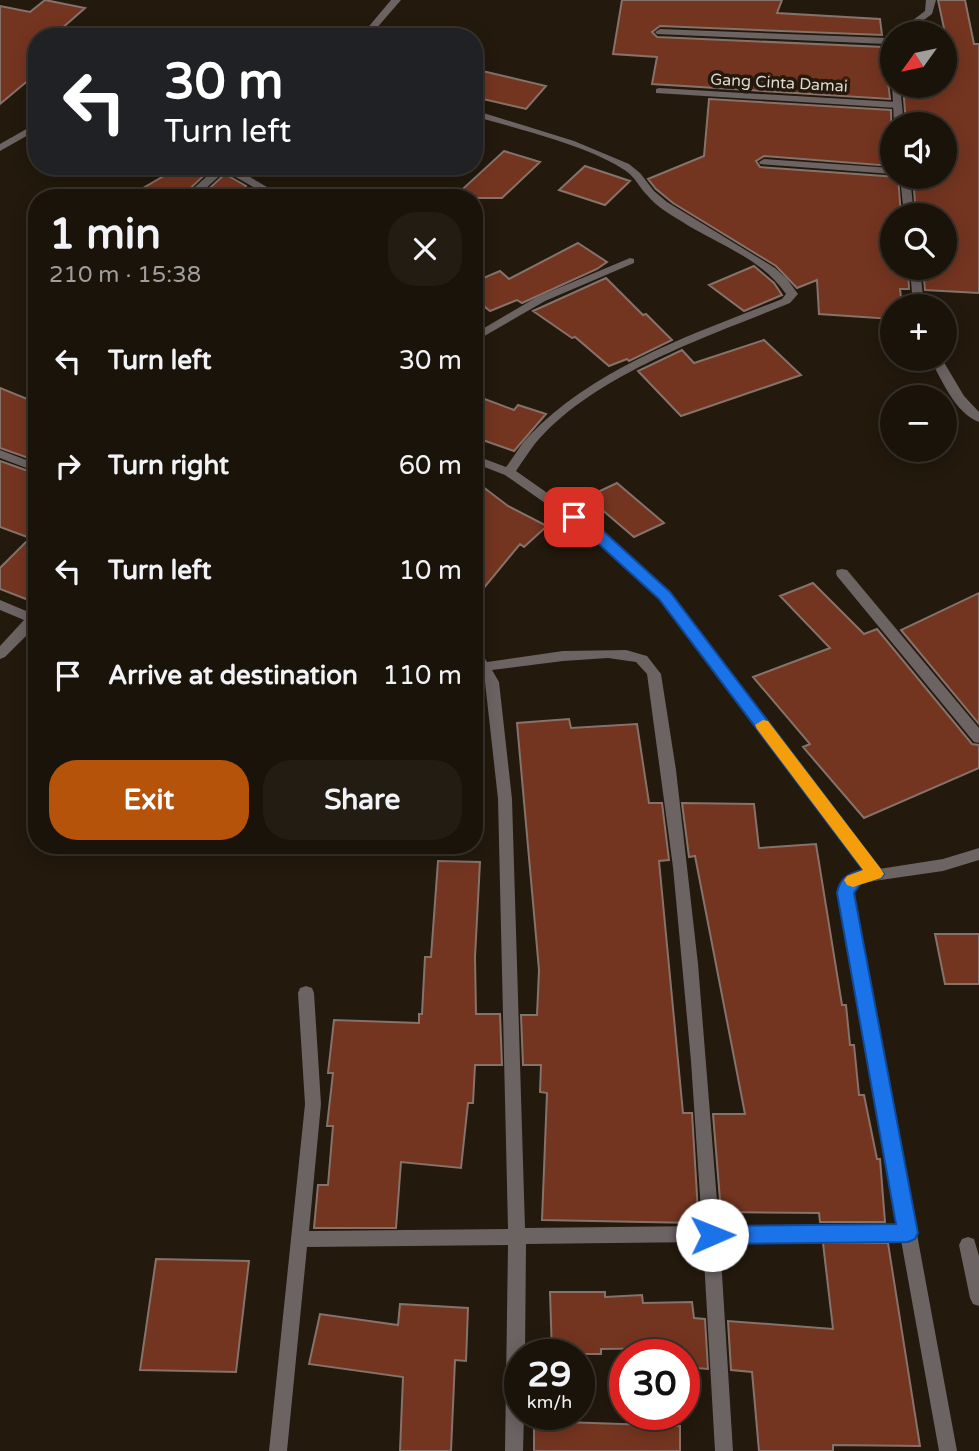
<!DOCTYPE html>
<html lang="en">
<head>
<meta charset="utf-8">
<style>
  :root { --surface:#1a130a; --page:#231c13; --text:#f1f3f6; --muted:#9f9e9c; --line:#38322b; --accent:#b45309 }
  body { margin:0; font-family:"Varela Round",sans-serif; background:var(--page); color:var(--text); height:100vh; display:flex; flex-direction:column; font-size:26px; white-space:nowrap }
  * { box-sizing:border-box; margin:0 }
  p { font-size:23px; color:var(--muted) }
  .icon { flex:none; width:38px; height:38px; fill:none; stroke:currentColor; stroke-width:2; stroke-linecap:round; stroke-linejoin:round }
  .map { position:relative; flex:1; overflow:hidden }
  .details { position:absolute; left:28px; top:189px; width:455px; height:665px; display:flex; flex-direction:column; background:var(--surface); border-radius:28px; box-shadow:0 4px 18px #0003,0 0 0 2px var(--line) }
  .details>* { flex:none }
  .banner { position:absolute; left:28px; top:28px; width:455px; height:147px; border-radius:28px; box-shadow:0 4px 18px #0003,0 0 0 2px var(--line); background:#202124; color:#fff; overflow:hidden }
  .needle { width:46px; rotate:237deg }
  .controls { position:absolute; left:880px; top:21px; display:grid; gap:14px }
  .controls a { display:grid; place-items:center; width:77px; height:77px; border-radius:50%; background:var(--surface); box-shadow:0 4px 18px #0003,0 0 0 2px var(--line); font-size:35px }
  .speed { position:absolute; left:504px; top:1339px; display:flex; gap:14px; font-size:35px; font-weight:700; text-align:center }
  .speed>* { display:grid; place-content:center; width:91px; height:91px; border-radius:50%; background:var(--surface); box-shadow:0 4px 18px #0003,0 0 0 2px var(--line); line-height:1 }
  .speed small { font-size:18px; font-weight:400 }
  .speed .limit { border:10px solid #d22; background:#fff; color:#111 }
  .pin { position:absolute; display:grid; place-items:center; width:60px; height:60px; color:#fff; margin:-30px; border-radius:14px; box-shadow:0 4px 10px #0006 }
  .me { position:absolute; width:77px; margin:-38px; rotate:89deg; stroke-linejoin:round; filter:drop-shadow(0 0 5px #0008) }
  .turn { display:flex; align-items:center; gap:24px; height:147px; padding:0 21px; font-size:32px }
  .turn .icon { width:91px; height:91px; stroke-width:2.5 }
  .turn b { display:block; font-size:49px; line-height:60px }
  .round { display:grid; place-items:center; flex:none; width:74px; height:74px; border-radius:28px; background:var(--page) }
  .summary { display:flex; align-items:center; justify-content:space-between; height:119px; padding:0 21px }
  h1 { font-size:42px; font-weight:800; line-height:52px }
  .action { display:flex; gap:14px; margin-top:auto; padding:14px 21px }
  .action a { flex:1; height:80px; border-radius:28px; background:var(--accent); color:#fff; font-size:28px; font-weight:800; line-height:80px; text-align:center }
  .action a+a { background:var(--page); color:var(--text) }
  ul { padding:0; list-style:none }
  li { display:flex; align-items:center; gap:21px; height:105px; padding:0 21px }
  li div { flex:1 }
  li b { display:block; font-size:26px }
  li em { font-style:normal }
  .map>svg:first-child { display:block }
</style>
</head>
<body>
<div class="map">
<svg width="979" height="1451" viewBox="0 0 979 1451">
  <rect width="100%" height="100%" fill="#23190d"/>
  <path fill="#743520" stroke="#85726b" stroke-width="2" d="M 45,0 L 85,8 L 52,37 L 37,37 L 37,73 L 0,104 L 0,6 L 30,12 Z
    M 622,0 L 782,0 L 777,13 L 880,19 L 882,35 L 660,26 L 652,32 L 657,37 L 884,47 L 890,99 L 652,84 L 657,57 L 613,54 Z
    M 938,0 L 965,0 L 974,44 L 979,44 L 979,293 L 925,290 L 923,268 L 945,268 L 945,215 L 916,215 L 913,177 L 945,177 L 945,124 L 906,124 L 903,86 L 945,86 L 945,33 Z
    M 474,69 L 546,86 L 526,109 L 474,97 Z
    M 709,99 L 891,110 L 892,166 L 764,156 L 756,161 L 760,167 L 898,177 L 901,215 L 892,215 L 892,268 L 908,268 L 909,289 L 900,289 L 902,306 L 892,306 L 892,319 L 819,314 L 817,280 L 797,288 L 776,266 L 673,203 L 656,189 L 648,179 L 704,156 Z
    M 504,151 L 540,162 L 502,198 L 453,198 Z
    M 181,166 L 214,166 L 180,198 L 126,198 Z
    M 585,166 L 630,181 L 605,205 L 559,190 Z
    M 225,174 L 246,186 L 235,198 L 199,198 Z
    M 578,243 L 607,262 L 597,269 L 522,303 L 517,300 L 490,311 L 474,298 L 474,282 L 500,271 L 509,279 Z
    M 754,266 L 774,283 L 782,295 L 744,311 L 709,285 Z
    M 606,278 L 643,315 L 646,314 L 672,340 L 629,361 L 627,359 L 609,366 L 575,337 L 572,338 L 533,311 Z
    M 764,340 L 801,375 L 681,416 L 638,371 L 682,350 L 694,363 Z
    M 0,388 L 37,403 L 37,461 L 0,448 Z
    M 474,395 L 514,410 L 518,405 L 546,414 L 514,451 L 474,437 Z
    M 0,461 L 37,474 L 37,587 L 26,599 L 0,589 L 0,568 L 30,538 L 0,527 Z
    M 474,480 L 508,506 L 547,526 L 524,547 L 520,544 L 474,600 Z
    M 617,483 L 664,523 L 634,537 L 587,497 Z
    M 813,583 L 864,634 L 877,629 L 972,744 L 979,745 L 979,768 L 864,818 L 803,747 L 810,744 L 753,677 L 830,648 L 780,596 Z
    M 979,593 L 979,724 L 901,630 Z
    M 569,719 L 571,728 L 637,724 L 649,803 L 662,803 L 669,860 L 659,861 L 683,1113 L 692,1113 L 698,1212 L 694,1212 L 695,1223 L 542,1220 L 547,1093 L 540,1092 L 541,1065 L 523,1065 L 521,1015 L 537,1015 L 539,970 L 517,723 Z
    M 682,803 L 754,804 L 759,848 L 816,844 L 842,1005 L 846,1005 L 850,1045 L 854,1045 L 859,1095 L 864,1095 L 877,1159 L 880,1159 L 885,1222 L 820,1222 L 819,1213 L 721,1212 L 713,1114 L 745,1114 L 695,856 L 689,857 Z
    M 438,861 L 480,862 L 475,957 L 476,1014 L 500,1014 L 502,1065 L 475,1065 L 473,1103 L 468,1103 L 461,1168 L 401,1162 L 396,1228 L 314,1228 L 318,1185 L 328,1185 L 333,1126 L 327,1126 L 333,1073 L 328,1073 L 334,1020 L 419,1023 L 419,1014 L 422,1014 L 425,957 L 431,957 Z
    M 935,934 L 979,934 L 979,984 L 945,984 Z
    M 823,1243 L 888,1243 L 920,1446 L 833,1445 L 833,1451 L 759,1451 L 752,1372 L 731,1370 L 728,1321 L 833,1329 Z
    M 156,1259 L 249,1261 L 236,1372 L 140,1370 Z
    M 550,1292 L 605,1292 L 605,1297 L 642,1295 L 643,1303 L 692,1302 L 694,1318 L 705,1319 L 708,1369 L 684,1367 L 684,1348 L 601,1349 L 601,1354 L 552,1354 Z
    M 400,1304 L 468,1308 L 466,1361 L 455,1360 L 451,1451 L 400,1451 L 403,1377 L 309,1364 L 320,1314 L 398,1325 Z
    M 534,1421 L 680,1426 L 680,1451 L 534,1451 Z"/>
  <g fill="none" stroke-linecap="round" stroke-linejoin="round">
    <path fill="#6c6363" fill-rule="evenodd" d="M 659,88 L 897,102 L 902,105 L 897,108 L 656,93 L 656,89 Z"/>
    <path fill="#6c6363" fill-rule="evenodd" d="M 391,0 L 401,0 L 369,37 L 360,37 Z
      M 926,0 L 936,0 L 932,14 L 906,33 L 896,33 L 925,11 Z
      M 660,29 L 888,38 L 892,36 L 892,66 L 887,63 L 886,44 L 657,34 L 655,32 Z
      M 892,84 L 900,86 L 904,124 L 894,124 Z
      M 474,110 L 574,141 L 629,164 L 640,173 L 654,191 L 667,202 L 775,268 L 787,279 L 798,294 L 790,303 C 709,336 591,375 534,445 C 528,453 522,462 516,471 L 600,530 L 669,593 L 879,869 L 943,859 L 979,848 L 979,860 L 943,871 L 860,883 L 855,887 L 854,893 L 957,1451 L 939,1451 L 901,1240 L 720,1242 L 733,1451 L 715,1451 L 703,1242 L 526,1244 L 525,1354 L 520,1354 L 520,1414 L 524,1414 L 523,1451 L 505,1451 L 508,1245 L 307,1247 L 287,1451 L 269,1451 L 305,1104 L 298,993 L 300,988 L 306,986 L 312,988 L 314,993 L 321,1104 L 309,1231 L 508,1229 L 498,799 L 485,682 L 474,664 L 474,647 L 479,649 L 487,662 L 563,651 L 626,650 L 647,656 L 661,674 L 676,770 L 698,964 L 719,1226 L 898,1224 L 838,893 C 842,878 849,873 864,871 L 659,599 L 592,536 L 505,475 L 474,463 L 474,455 L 506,467 C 514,457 520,445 529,436 C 596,366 694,334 782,299 L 786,294 C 762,258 716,244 681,221 C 669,214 656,206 647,195 C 639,187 635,177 626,171 C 590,146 517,129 474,116 ZM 608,658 L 636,662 L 647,674 L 673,867 L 691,1061 L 702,1226 L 525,1228 L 512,799 L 499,682 L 492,670 L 563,661 Z
      M 37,123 L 37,130 L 0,151 L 0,144 Z
      M 764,159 L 892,168 L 892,174 L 760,164 L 759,162 Z
      M 218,166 L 231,166 L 286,198 L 273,198 L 225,171 L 195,198 L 183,198 Z
      M 900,177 L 910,177 L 914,215 L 904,215 Z
      M 630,258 L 634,259 L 634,263 L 545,301 L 474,342 L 474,334 L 537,297 Z
      M 910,268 L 920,268 L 924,306 L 913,306 Z
      M 930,359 L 942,359 L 964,396 L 979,412 L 979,422 C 955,413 942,380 930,359 Z
      M 0,450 L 37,464 L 37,472 L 0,458 Z
      M 842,569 L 847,570 L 979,728 L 979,743 L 974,742 L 837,576 L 836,573 L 837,570 Z
      M 0,600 L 31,613 L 37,610 L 37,625 L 5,657 L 0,659 L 0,646 L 24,620 L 0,610 Z
      M 968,1237 L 974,1239 L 979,1256 L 979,1306 L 973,1304 L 970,1298 L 959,1245 L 962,1239 Z"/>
  </g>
  <path fill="#1a73e8" stroke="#114b97" stroke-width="2" d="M 574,513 L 601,529 L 670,592 L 884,874 L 881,878 L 861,883 L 854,893 L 918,1233 L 915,1239 L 908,1242 L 712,1244 L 705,1241 L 702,1235 L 705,1229 L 712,1226 L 896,1224 L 837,893 C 840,878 848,873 863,870 L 659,599 L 590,536 L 569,521 L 567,517 Z"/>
  <path fill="#f59e0b" d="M 763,720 L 768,721 L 881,869 L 884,874 L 881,878 L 853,887 L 847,885 L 844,880 L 847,876 L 863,870 L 757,729 L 755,725 Z"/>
  <g text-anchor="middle" stroke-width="7" stroke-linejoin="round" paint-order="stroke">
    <g font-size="16" fill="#dfd8d0" stroke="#23190d">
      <text transform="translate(779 82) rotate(3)" y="6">Gang Cinta Damai</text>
    </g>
  </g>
</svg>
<div class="controls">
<a><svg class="needle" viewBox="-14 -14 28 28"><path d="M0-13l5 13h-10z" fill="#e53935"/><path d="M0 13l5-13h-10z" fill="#9f9e9c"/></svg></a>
<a><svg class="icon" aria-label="sound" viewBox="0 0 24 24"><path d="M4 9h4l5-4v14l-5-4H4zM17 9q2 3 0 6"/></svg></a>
<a><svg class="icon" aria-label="search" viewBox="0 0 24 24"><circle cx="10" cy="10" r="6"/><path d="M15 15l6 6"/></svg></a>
<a>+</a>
<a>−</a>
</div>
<div class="speed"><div>29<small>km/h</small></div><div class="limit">30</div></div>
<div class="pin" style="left:574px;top:517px;background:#d93025"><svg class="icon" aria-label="arrive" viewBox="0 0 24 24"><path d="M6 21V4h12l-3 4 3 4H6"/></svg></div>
<svg class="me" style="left:712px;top:1235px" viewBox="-20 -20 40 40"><circle r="19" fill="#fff"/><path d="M0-13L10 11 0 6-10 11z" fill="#1a73e8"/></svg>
<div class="banner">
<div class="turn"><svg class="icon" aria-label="left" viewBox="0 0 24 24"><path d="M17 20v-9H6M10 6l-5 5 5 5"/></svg><div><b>30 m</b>Turn left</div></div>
</div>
<section class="details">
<div class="summary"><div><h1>1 min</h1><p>210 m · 15:38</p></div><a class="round"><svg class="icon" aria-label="close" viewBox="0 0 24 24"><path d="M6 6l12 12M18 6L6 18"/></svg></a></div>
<ul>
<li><svg class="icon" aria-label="left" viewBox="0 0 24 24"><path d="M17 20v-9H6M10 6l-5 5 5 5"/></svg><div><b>Turn left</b></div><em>30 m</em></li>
<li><svg class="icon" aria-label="right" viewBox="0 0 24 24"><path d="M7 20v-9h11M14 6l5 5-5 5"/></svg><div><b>Turn right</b></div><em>60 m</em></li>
<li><svg class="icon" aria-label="left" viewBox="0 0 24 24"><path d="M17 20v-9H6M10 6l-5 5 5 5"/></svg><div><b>Turn left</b></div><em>10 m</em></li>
<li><svg class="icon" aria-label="arrive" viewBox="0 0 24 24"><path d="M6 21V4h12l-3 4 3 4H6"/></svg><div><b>Arrive at destination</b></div><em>110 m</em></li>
</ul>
<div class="action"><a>Exit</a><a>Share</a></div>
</section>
</div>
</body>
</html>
